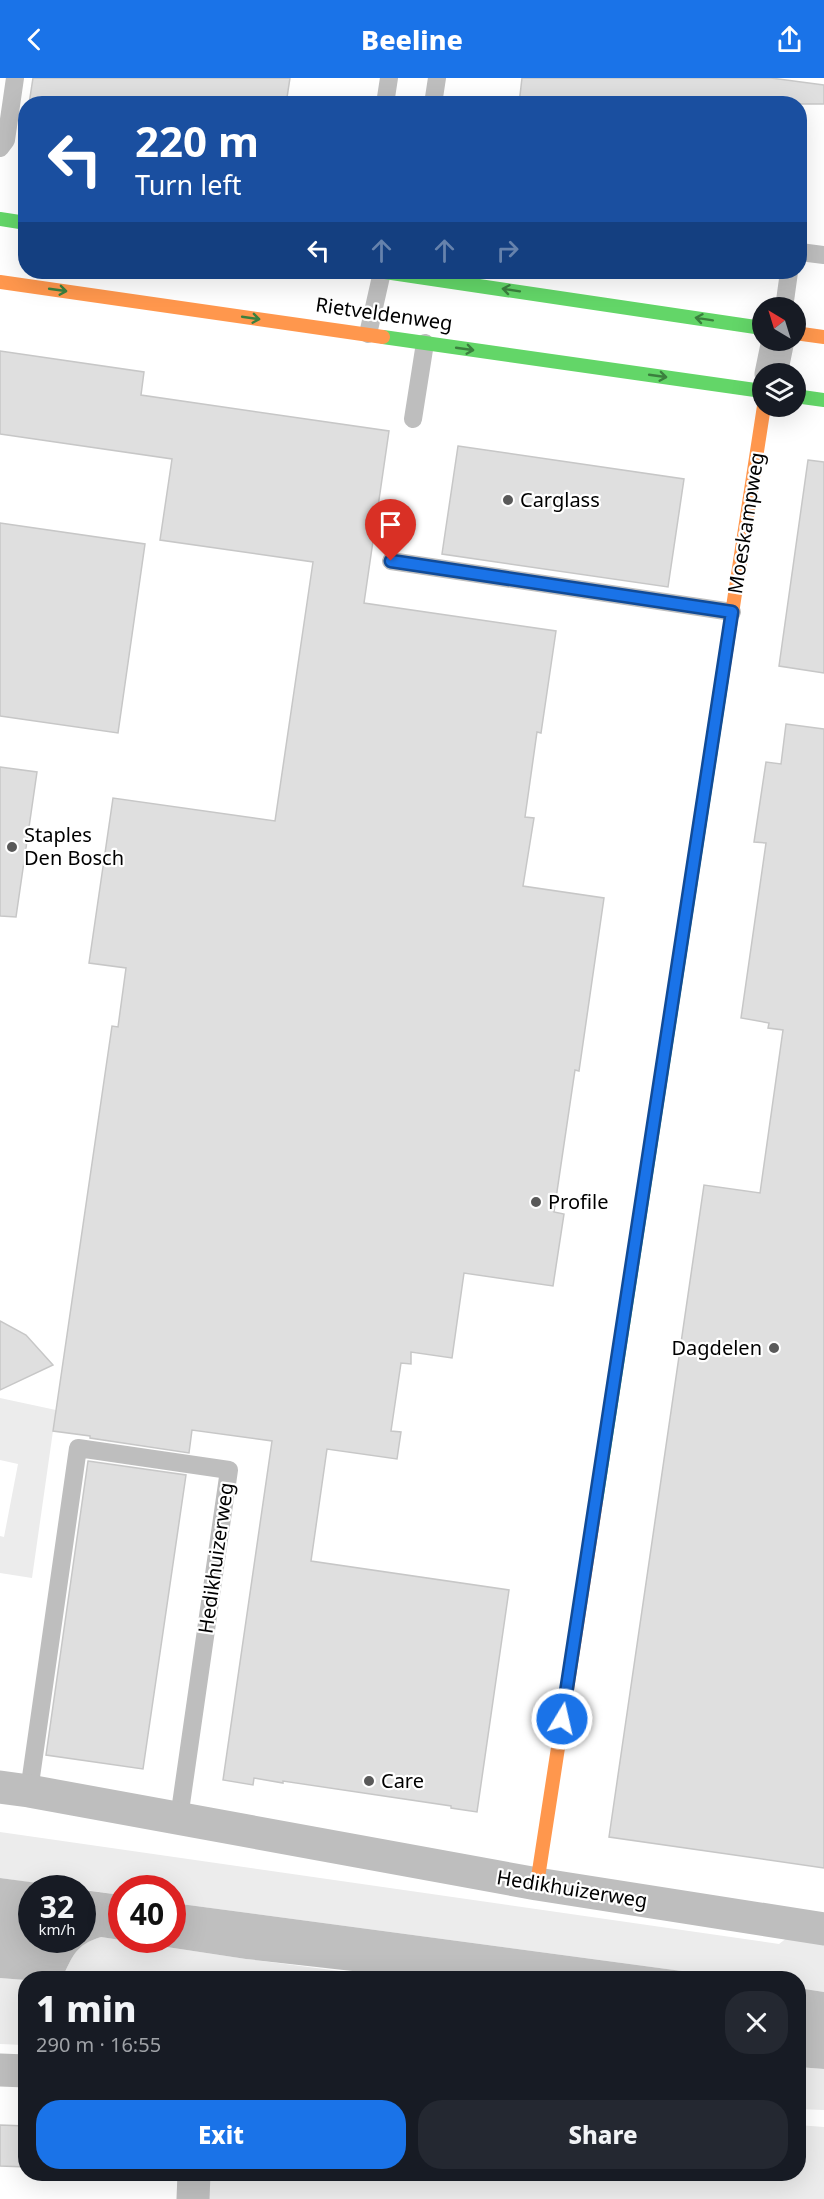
<!DOCTYPE html>
<html lang="en">
<head>
<meta charset="utf-8">
<style>
  :root { --surface:#171b24; --page:#242831; --text:#f1f3f6; --muted:#9ea1a6; --accent:#1a73e8 }
  body { margin:0; font-family:"Noto Sans",sans-serif; background:var(--page); color:var(--text); height:100vh; display:flex; flex-direction:column; font-size:22px; white-space:nowrap }
  * { box-sizing:border-box; margin:0 }
  p { font-size:20px; color:var(--muted) }
  .icon { flex:none; width:33px; height:33px; fill:none; stroke:currentColor; stroke-width:2; stroke-linecap:round; stroke-linejoin:round }
  .map { position:relative; flex:1; overflow:hidden }
  .details { position:absolute; left:18px; top:1893px; width:788px; height:210px; display:flex; flex-direction:column; background:var(--surface); border-radius:24px; box-shadow:0 6px 24px #0002 }
  .details>* { flex:none }
  .guide { position:absolute; left:18px; top:18px; width:789px; height:183px; border-radius:24px; box-shadow:0 6px 24px #0002; background:#1a4fa0; color:#fff; overflow:hidden }
  .needle { width:39px; rotate:322deg }
  .controls { position:absolute; left:752px; top:219px; display:grid; gap:12px }
  .controls a { display:grid; place-items:center; width:54px; height:54px; border-radius:50%; background:var(--surface); box-shadow:0 6px 24px #0002; font-size:30px }
  .speed { position:absolute; left:18px; top:1797px; display:flex; gap:12px; font-size:30px; font-weight:700; text-align:center }
  .speed>* { display:grid; place-content:center; width:78px; height:78px; border-radius:50%; background:var(--surface); box-shadow:0 6px 24px #0002; line-height:1 }
  .speed small { font-size:15px; font-weight:400 }
  .speed .limit { border:9px solid #d22; background:#fff; color:#111 }
  .pin { position:absolute; display:grid; place-items:center; width:51px; height:51px; color:#fff; margin:-62px -26px; border-radius:50% 50% 50% 0; rotate:-45deg; box-shadow:0 0 6px #0007 }
  .pin .icon { rotate:45deg }
  .me { position:absolute; width:66px; margin:-33px; rotate:9deg; stroke-linejoin:round; filter:drop-shadow(0 0 4px #0008) }
  .turn { display:flex; align-items:center; gap:21px; height:126px; padding:0 18px; font-size:27px }
  .turn .icon { width:78px; height:78px; stroke-width:2.5 }
  .turn b { display:block; font-size:42px; line-height:51px }
  .lanes { display:flex; align-items:center; height:57px; padding:0 18px; background:#0003; justify-content:center; gap:30px; direction:ltr }
  .lanes .off { opacity:.35 }
  .round { display:grid; place-items:center; flex:none; width:63px; height:63px; border-radius:24px; background:var(--page) }
  .head { display:flex; align-items:center; justify-content:space-between; height:102px; padding:0 18px }
  h1 { font-size:36px; font-weight:800; line-height:45px }
  .primary-button { display:flex; gap:12px; margin-top:auto; padding:12px 18px }
  .primary-button a { flex:1; height:69px; border-radius:24px; background:var(--accent); color:#fff; font-size:24px; font-weight:800; line-height:69px; text-align:center }
  .primary-button a+a { background:var(--page); color:var(--text) }
  header { display:flex; justify-content:space-between; align-items:center; height:78px; padding:0 18px; background:var(--accent); color:#fff; font-size:27px; font-weight:800 }
  .map>svg:first-child { display:block }
</style>
</head>
<body>
<header><svg class="icon" aria-label="back" viewBox="0 0 24 24"><path d="M15 5l-7 7 7 7"/></svg>Beeline<svg class="icon" aria-label="share" viewBox="0 0 24 24"><path d="M12 15V3M7 8l5-5 5 5M5 13v7h14v-7"/></svg></header>
<div class="map">
<svg width="824" height="2121" viewBox="0 0 824 2121">
  <rect width="100%" height="100%" fill="#fff"/>
  <path fill="#ececec" d="M 0,1320 L 56,1332 L 32,1500 L 0,1495 L 0,1458 L 4,1459 L 18,1386 L 0,1382 Z
    M 0,1754 L 779,1866 L 800,1850 L 824,1858 L 824,1914 L 798,1910 L 798,1900 L 734,1900 L 173,1825 L 172,1810 L 122,1810 L 121,1817 L 0,1800 Z
    M 101,1859 L 246,1881 L 378,1898 L 378,1900 L 62,1900 C 73,1878 75,1867 101,1859 Z
    M 0,1900 L 25,1902 L 25,1967 L 0,1966 Z
    M 798,1989 L 824,1991 L 824,2032 L 798,2031 Z
    M 798,2047 L 824,2049 L 824,2121 L 206,2121 L 207,2096 L 798,2096 Z"/>
  <path fill="#bfbfbf" d="M 0,1800 L 75,1810 L 32,1810 L 32,1862 L 82,1862 L 83,1812 L 121,1817 L 122,1862 L 172,1862 L 173,1825 L 734,1900 L 415,1900 L 246,1881 L 101,1859 C 75,1867 73,1878 62,1900 L 26,1900 L 25,1902 L 0,1900 Z
    M 798,1910 L 824,1914 L 824,1991 L 798,1989 Z"/>
  <path fill="#dfdfdf" stroke="#c7c7c7" stroke-width="1.5" d="M 33,0 L 290,0 L 286,26 L 29,26 Z
    M 522,0 L 771,0 L 824,7 L 824,26 L 519,26 Z
    M 0,273 L 144,294 L 141,317 L 389,353 L 364,525 L 556,553 L 541,655 L 537,654 L 525,739 L 534,740 L 523,808 L 604,820 L 579,993 L 575,992 L 554,1134 L 564,1136 L 553,1208 L 464,1195 L 452,1280 L 411,1274 L 411,1286 L 401,1285 L 391,1353 L 401,1354 L 397,1381 L 327,1371 L 311,1483 L 509,1512 L 477,1734 L 451,1730 L 451,1728 L 283,1703 L 283,1705 L 254,1700 L 253,1707 L 223,1702 L 272,1363 L 192,1352 L 189,1375 L 90,1360 L 90,1358 L 53,1353 L 112,948 L 118,949 L 126,890 L 89,885 L 113,720 L 275,743 L 313,484 L 160,462 L 172,381 L 0,356 Z
    M 458,368 L 684,401 L 668,509 L 442,476 Z
    M 808,382 L 824,384 L 824,595 L 779,588 Z
    M 0,445 L 145,466 L 118,655 L 0,638 Z
    M 786,646 L 824,651 L 824,1790 L 609,1759 L 704,1107 L 760,1115 L 783,952 L 768,950 L 769,945 L 741,940 L 766,765 L 754,764 L 766,684 L 781,686 Z
    M 0,689 L 37,694 L 16,839 L 0,838 Z
    M 0,1243 L 26,1257 L 53,1287 L 0,1312 Z
    M 88,1383 L 186,1397 L 143,1691 L 46,1677 Z
    M 0,2047 L 26,2048 L 26,2089 L 0,2088 Z"/>
  <g fill="none" stroke-linecap="round" stroke-linejoin="round">
    <path stroke="#bebebe" stroke-width="18" d="M 385,26 L 389,0
      M 433,26 L 437,0
      M 0,70 L 6,62 L 15,0
      M 800,174 L 824,177
      M 784,230 L 789,194
      M 368,256 L 382,194
      M 413,341 L 425,265
      M 391,483 L 732,534
      M 29,1713 L 78,1370 L 229,1392 L 179,1740"/>
    <path stroke="#bebebe" stroke-width="33" d="M 771,296 L 778,262
      M 0,1709 L 29,1713 L 537,1806 L 824,1851
      M 0,1992 L 26,1993
      M 193,2121 L 194,2096"/>
    <path stroke="#63d668" stroke-width="14" d="M 0,141 L 26,145
      M 385,194 L 762,250
      M 383,259 L 762,313
      M 795,318 L 824,322
      M 596,1423 L 722,600"/>
    <path stroke="#ff974d" stroke-width="14" d="M 0,204 L 383,259
      M 795,255 L 824,259
      M 722,600 L 764,328
      M 537,1806 L 596,1423"/>
  </g>
  <defs><path id="oneway-shaft" d="M-6 0H5M1.5-3L5.5 0L1.5 3" fill="none" stroke-width="1.6" stroke-linecap="round" stroke-linejoin="round" transform="scale(1.5)"/></defs>
  <g stroke="#3b803e">
    <use href="#oneway-shaft" transform="translate(58 212) rotate(8)"/>
    <use href="#oneway-shaft" transform="translate(511 212) rotate(-171)"/>
    <use href="#oneway-shaft" transform="translate(251 240) rotate(8)"/>
    <use href="#oneway-shaft" transform="translate(704 241) rotate(-171)"/>
    <use href="#oneway-shaft" transform="translate(465 271) rotate(8)"/>
    <use href="#oneway-shaft" transform="translate(658 298) rotate(8)"/>
  </g>
  <g fill="none" stroke-linecap="round" stroke-linejoin="round">
    <g stroke="#114b97" stroke-width="15">
      <path id="route" d="M 391,483 L 732,534 L 562,1641"/>
    </g>
    <use href="#route" stroke="#1a73e8" stroke-width="10"/>
  </g>
  <g fill="#595959" stroke="#fff" stroke-width="2">
    <circle cx="508" cy="422" r="6"/>
    <circle cx="12" cy="769" r="6"/>
    <circle cx="536" cy="1124" r="6"/>
    <circle cx="774" cy="1270" r="6"/>
    <circle cx="369" cy="1703" r="6"/>
  </g>
  <g text-anchor="middle" stroke-width="4.5" stroke-linejoin="round" paint-order="stroke">
    <g font-size="20" fill="#000" stroke="#fff">
      <text transform="translate(384 236) rotate(8)" y="7">Rietveldenweg</text>
      <text transform="translate(746 445) rotate(-81)" y="7">Moeskampweg</text>
      <text transform="translate(216 1480) rotate(-82)" y="7">Hedikhuizerweg</text>
      <text transform="translate(572 1811) rotate(9)" y="7">Hedikhuizerweg</text>
    </g>
    <g font-size="20" fill="#000" stroke="#fff" text-anchor="start">
      <text x="520" y="429">Carglass</text>
      <text x="24" y="764">Staples<tspan x="24" dy="23">Den Bosch</tspan></text>
      <text x="548" y="1131">Profile</text>
      <text x="762" y="1277" text-anchor="end">Dagdelen</text>
      <text x="381" y="1710">Care</text>
    </g>
  </g>
</svg>
<div class="controls">
<a><svg class="needle" viewBox="-14 -14 28 28"><path d="M0-13l5 13h-10z" fill="#e53935"/><path d="M0 13l5-13h-10z" fill="#9ea1a6"/></svg></a>
<a><svg class="icon" aria-label="layers" viewBox="0 0 24 24"><path d="M12 4l9 5-9 5-9-5zM3 14l9 5 9-5"/></svg></a>
</div>
<div class="speed"><div>32<small>km/h</small></div><div class="limit">40</div></div>
<div class="pin" style="left:391px;top:483px;background:#d93025"><svg class="icon" aria-label="arrive" viewBox="0 0 24 24"><path d="M6 21V4h12l-3 4 3 4H6"/></svg></div>
<svg class="me" style="left:562px;top:1641px" viewBox="-20 -20 40 40"><circle r="17" fill="#1a73e8" stroke="#fff" stroke-width="3"/><path d="M0-11L8 9 0 5-8 9z" fill="#fff"/></svg>
<div class="guide">
<div class="turn"><svg class="icon" aria-label="left" viewBox="0 0 24 24"><path d="M17 20v-9H6M10 6l-5 5 5 5"/></svg><div><b>220 m</b>Turn left</div></div>
<div class="lanes"><svg class="icon" aria-label="left" viewBox="0 0 24 24"><path d="M17 20v-9H6M10 6l-5 5 5 5"/></svg><svg class="icon off" aria-label="ahead" viewBox="0 0 24 24"><path d="M12 20V5M6 11l6-6 6 6"/></svg><svg class="icon off" aria-label="ahead" viewBox="0 0 24 24"><path d="M12 20V5M6 11l6-6 6 6"/></svg><svg class="icon off" aria-label="right" viewBox="0 0 24 24"><path d="M7 20v-9h11M14 6l5 5-5 5"/></svg></div>
</div>
<section class="details">
<div class="head"><div><h1>1 min</h1><p>290 m · 16:55</p></div><a class="round"><svg class="icon" aria-label="close" viewBox="0 0 24 24"><path d="M6 6l12 12M18 6L6 18"/></svg></a></div>
<div class="primary-button"><a>Exit</a><a>Share</a></div>
</section>
</div>
</body>
</html>
